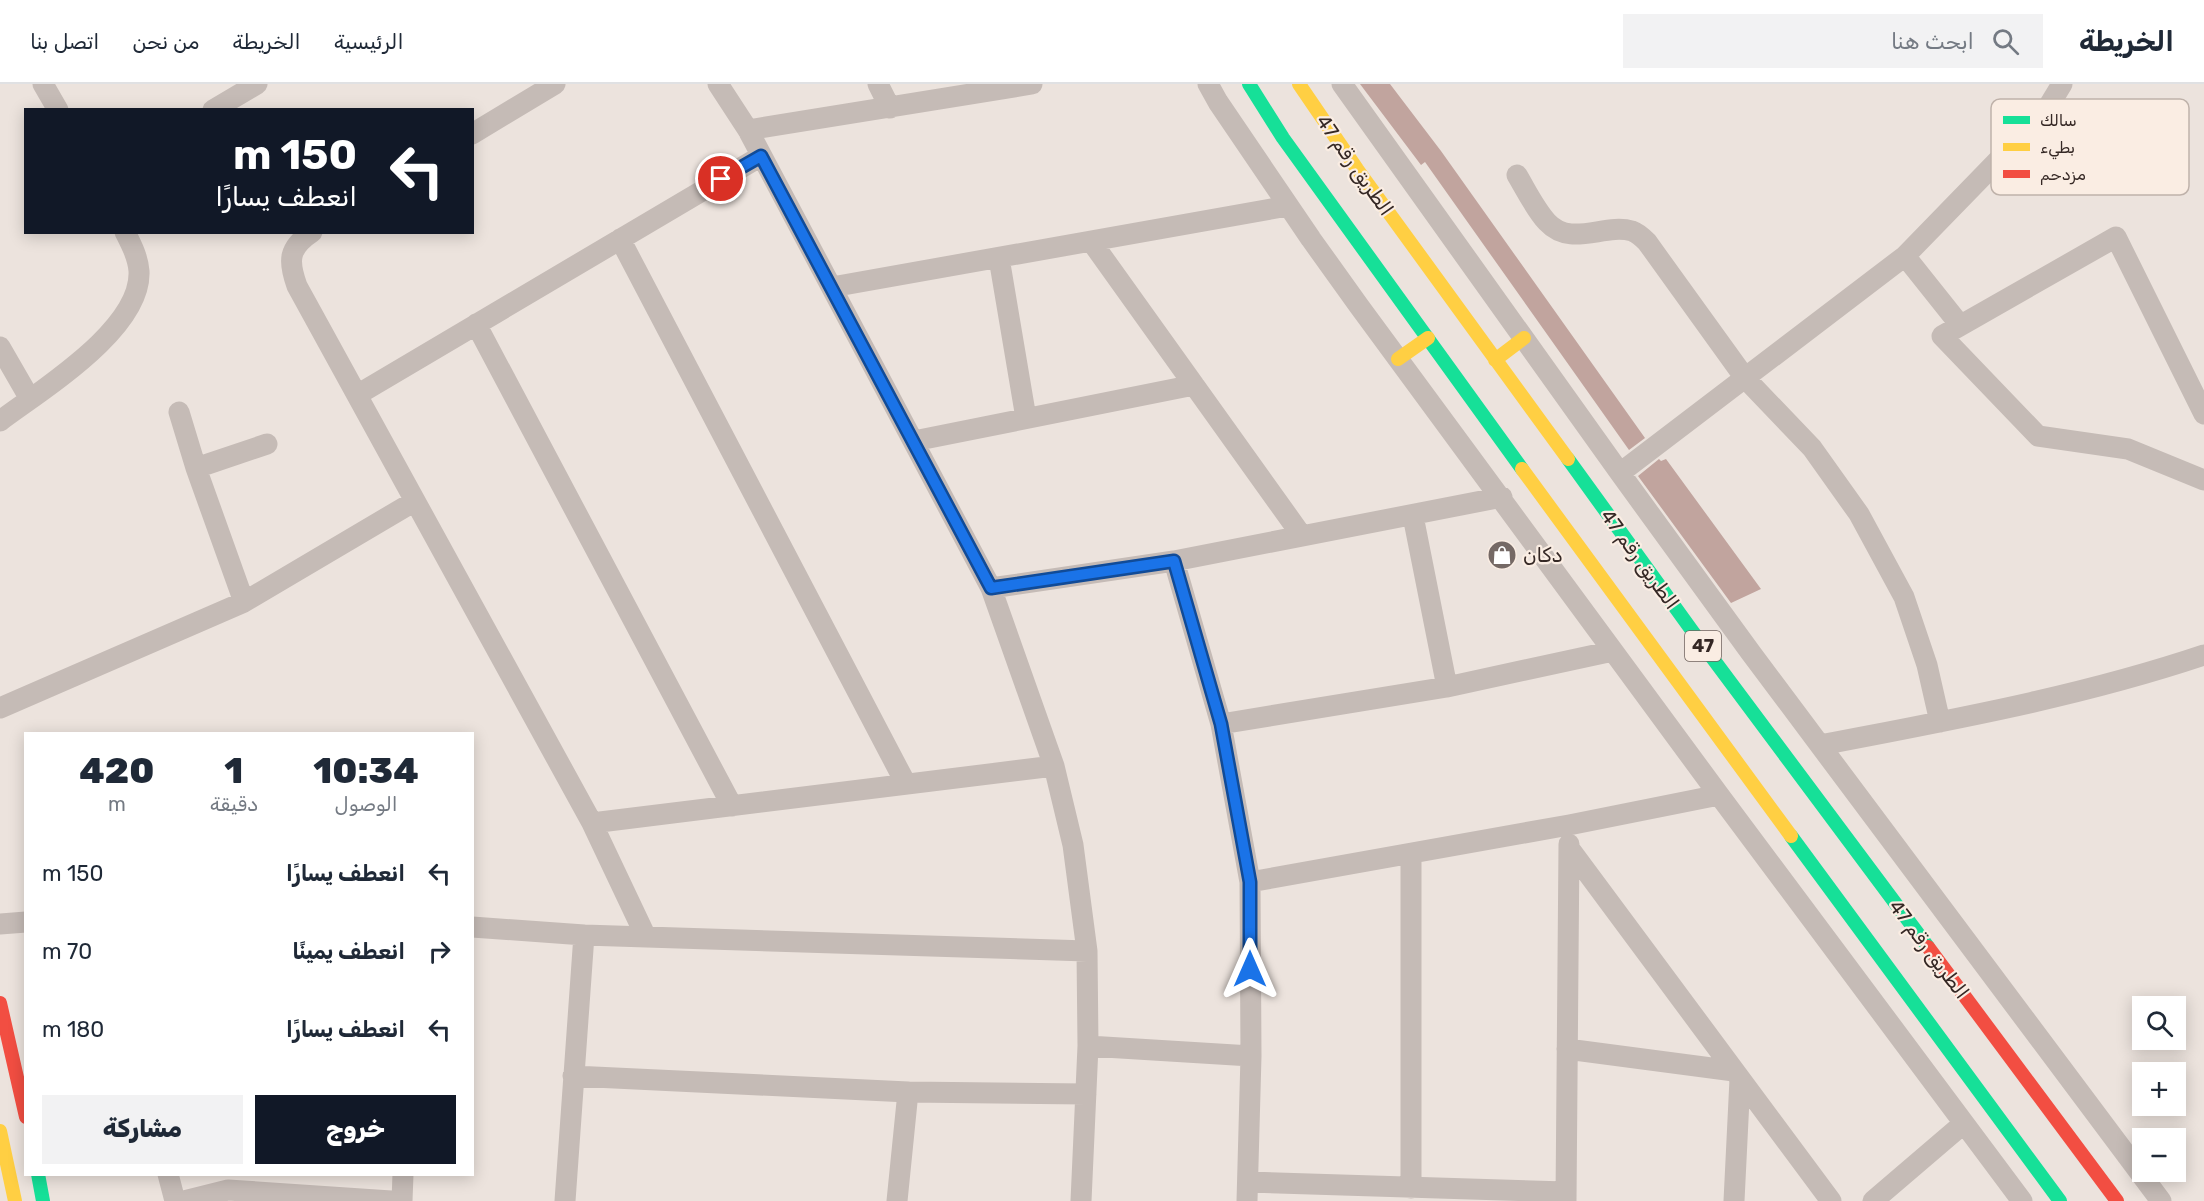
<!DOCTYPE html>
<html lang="ar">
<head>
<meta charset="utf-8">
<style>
  :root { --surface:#fff; --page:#f2f2f3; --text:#1f2937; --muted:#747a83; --line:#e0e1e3; --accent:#111827 }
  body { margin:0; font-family:Rubik,"Noto Sans Arabic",sans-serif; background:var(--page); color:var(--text); direction:rtl; height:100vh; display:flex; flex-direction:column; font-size:22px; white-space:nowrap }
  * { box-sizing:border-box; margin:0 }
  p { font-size:20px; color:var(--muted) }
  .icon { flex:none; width:33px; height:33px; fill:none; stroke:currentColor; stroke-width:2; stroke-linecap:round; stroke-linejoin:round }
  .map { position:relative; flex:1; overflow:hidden; direction:ltr }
  .panel { position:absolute; left:24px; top:648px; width:450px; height:444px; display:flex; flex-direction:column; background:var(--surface); border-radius:0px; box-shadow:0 3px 15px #0003; direction:rtl }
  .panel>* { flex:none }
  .banner { position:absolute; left:24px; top:24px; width:450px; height:126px; border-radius:0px; box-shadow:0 3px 15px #0003; direction:rtl; background:#111827; color:#fff; overflow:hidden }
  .tools { position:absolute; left:2132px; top:912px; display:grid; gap:12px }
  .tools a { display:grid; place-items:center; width:54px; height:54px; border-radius:0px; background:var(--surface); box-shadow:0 3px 15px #0003; font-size:30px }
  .pin { position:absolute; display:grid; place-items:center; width:51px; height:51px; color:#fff; margin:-26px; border:3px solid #fff; border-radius:50%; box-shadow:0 2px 6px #0007 }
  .me { position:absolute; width:66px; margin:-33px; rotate:0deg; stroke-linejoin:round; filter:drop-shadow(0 0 4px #0008) }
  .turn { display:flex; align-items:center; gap:21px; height:126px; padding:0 18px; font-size:27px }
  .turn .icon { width:78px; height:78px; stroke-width:2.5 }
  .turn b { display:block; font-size:42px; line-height:51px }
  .eta { display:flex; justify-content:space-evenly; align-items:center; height:102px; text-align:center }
  .eta b { font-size:36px; font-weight:800; line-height:42px }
  .button { display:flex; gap:12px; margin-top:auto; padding:12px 18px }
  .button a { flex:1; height:69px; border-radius:0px; background:var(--accent); color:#fff; font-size:24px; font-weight:800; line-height:69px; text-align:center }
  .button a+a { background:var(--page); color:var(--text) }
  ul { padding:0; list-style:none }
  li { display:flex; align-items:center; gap:18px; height:78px; padding:0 18px }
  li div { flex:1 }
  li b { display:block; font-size:22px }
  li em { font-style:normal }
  header { display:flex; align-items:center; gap:36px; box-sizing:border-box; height:84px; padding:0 30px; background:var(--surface); border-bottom:2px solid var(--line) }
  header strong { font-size:28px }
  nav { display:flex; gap:33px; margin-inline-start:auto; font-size:21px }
  .search { width:420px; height:54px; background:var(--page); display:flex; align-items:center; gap:15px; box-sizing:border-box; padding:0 21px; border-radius:0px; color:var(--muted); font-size:22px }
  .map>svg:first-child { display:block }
</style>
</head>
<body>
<header>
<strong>الخريطة</strong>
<div class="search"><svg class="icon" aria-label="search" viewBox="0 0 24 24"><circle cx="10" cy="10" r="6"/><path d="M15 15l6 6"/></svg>ابحث هنا</div>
<nav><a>الرئيسية</a><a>الخريطة</a><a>من نحن</a><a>اتصل بنا</a></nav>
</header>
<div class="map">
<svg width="2204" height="1117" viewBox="0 0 2204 1117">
  <rect width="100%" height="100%" fill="#ece3dd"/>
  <path fill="#c1a49e" d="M 1360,0 L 1390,0 L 1441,67 L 1645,354 L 1629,366 L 1425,78 L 1421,81 Z
    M 1659,375 L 1661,377 L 1666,375 L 1761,505 L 1731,519 L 1638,392 Z"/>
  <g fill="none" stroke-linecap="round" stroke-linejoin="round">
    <path stroke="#c5bbb6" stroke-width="21" d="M 43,0 L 58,26
      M 718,0 L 748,46 L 991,504 L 1054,682 L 1073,761 L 1087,867 L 1088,962 L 1081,1117
      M 878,0 L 890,24
      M 1208,0 L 1218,18 L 1311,155 L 1359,222 L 1719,711 L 2022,1117
      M 1342,0 L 1620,389 L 1751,569 L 2161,1117
      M 213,26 L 257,0
      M 748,46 L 1032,0
      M 472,50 L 555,0
      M 1517,91 C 1526,106 1535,125 1547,138 C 1571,164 1604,139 1632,147 C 1638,149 1643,154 1647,158 L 1745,294 L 1812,364 L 1859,430 L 1904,513 L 1927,581 L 1940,638
      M 312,148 C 288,164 288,177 297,202 L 592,739 L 646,853
      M 620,155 L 906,700
      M 1091,157 L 1302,452
      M 1905,172 L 1960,241
      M 999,174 L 1026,334
      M 832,203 L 1288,122
      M 476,240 L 732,722
      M 0,263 L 30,315
      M 357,311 L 761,72
      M 179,328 L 196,384 L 244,518
      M 2204,330 L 2116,153 L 1942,252 L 2038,352 L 2128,365 L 2204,396
      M 0,337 C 41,306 142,245 139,187 C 138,173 131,160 125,148
      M 914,357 L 1194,301
      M 196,384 L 267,360
      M 1620,389 L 1905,172 L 2045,28 L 2062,0
      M 1413,432 L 1447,603
      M 1174,477 L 1221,640 L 1250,798 L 1251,972 L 1247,1117
      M 991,504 L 1174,477 L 1502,413
      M 0,624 L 244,518 L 415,417
      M 1221,640 L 1447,603 L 1613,567
      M 1821,661 C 1950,636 2079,613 2204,571
      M 592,739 L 1054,682
      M 1569,764 L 1831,1117
      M 1411,771 L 1411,1104
      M 1250,798 L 1569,741 L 1719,711
      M 0,840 L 26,838
      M 472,843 L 584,851 L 1087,867
      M 1088,962 L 1251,972
      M 1567,965 L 1734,987
      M 573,992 L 908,1008 L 1086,1010
      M 168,1090 L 175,1117
      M 1248,1098 L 1566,1108
      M 184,1117 L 228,1106 L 391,1117
      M 402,1117 L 403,1090
      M 565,1117 L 584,851
      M 897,1117 L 908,1008
      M 1566,1117 L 1569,760
      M 1734,1117 L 1740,995
      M 1873,1117 L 1963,1040"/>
    <path stroke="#16e098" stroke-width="14" d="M 1249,0 L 1283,54 L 1522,385
      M 1568,375 L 1693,548 L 1928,863
      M 1791,752 L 2060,1117
      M 38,1090 L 43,1117"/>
    <path stroke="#ffcf43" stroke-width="14" d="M 1299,0 L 1357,85 L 1568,375
      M 1398,275 L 1428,254
      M 1495,276 L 1524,254
      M 1522,385 L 1791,752
      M 0,1047 L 15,1117"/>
    <path stroke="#f24e42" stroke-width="14" d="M 1928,863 L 2117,1117
      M 0,919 L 26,1033"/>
  </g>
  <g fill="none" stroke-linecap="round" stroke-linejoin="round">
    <g stroke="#114b97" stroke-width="15">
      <path id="route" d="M 721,95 L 761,72 L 991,504 L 1174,477 L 1221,640 L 1250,798 L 1250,885"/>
    </g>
    <use href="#route" stroke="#1a73e8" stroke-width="10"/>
  </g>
  <defs>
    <g id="shop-disc" transform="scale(1.5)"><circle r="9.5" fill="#756965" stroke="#faede3"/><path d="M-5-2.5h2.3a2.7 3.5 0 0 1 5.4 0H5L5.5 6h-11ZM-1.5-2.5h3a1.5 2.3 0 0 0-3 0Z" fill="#fff"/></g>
  </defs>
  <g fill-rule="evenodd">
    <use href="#shop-disc" x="1502" y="471"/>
  </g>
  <g text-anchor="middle" stroke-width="4.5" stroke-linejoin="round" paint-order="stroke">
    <rect fill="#faede3" stroke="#70635e" stroke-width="1.5" x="1685" y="547" width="36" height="30" rx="4.5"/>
    <g font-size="18" font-weight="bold" fill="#352825">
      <text x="1703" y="568">47</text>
    </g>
    <g font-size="20" fill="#352825" stroke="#faede3">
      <text transform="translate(1355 81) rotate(55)" y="7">الطريق رقم 47</text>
      <text transform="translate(1640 475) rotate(54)" y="7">الطريق رقم 47</text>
      <text transform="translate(1929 865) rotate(53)" y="7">الطريق رقم 47</text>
    </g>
    <g font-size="20" fill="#352825" stroke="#faede3" text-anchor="start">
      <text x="1523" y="478">دكان</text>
    </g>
  </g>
  <rect x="1991" y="15" width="198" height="96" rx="9" fill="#faede3" stroke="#bfb2aa" stroke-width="1.5"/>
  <rect x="2003" y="32" width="27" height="8" fill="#16e098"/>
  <rect x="2003" y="59" width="27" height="8" fill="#ffcf43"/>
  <rect x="2003" y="86" width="27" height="8" fill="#f24e42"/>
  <g font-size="16" fill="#352825">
    <text x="2040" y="42">سالك</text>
    <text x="2040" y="69">بطيء</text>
    <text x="2040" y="96">مزدحم</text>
  </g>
</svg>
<div class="tools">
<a><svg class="icon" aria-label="search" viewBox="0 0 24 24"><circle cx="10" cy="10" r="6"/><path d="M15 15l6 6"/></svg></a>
<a>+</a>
<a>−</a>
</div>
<div class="pin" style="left:721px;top:95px;background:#d93025"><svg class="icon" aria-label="arrive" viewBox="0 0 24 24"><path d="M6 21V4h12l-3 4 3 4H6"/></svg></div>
<svg class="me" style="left:1250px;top:885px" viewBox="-20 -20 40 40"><path d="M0-17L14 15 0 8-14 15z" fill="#1a73e8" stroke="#fff" stroke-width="4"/></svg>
<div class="banner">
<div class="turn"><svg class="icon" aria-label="left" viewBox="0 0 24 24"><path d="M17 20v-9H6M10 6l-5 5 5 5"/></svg><div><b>150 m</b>انعطف يسارًا</div></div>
</div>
<section class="panel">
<div class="eta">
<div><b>10:34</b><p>الوصول</p></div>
<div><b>1</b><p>دقيقة</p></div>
<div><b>420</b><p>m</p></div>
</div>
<ul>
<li><svg class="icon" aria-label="left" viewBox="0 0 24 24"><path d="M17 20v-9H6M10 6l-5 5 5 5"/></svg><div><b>انعطف يسارًا</b></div><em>150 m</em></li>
<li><svg class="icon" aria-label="right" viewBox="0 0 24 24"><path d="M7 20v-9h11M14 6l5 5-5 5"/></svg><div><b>انعطف يمينًا</b></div><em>70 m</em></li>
<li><svg class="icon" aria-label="left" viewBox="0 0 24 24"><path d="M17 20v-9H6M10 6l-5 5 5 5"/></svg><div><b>انعطف يسارًا</b></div><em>180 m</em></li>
</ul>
<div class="button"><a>خروج</a><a>مشاركة</a></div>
</section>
</div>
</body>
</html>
